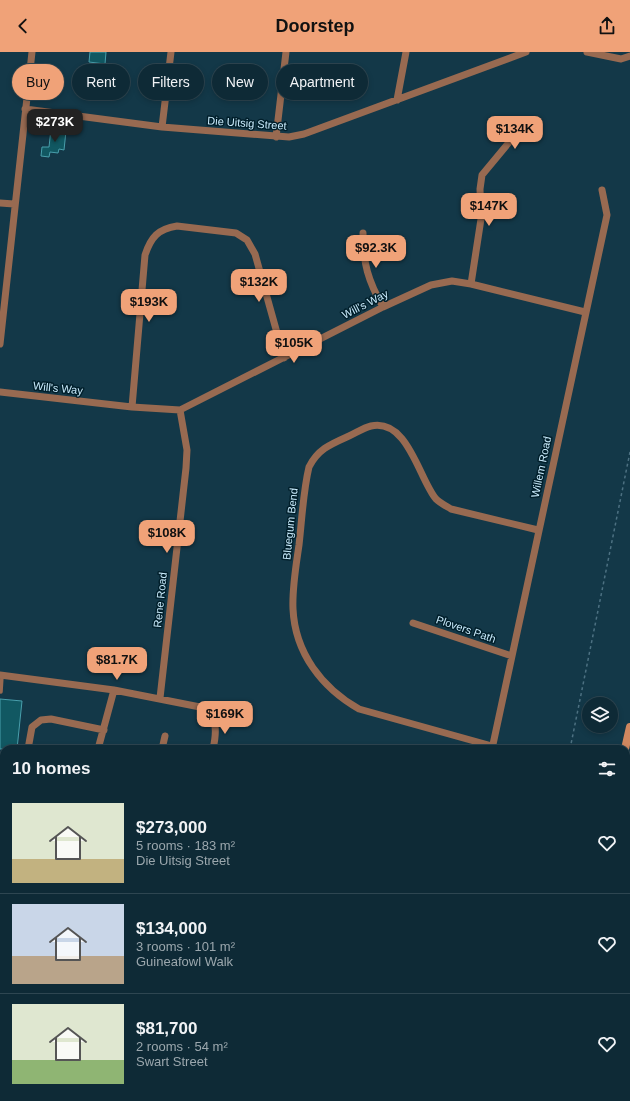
<!DOCTYPE html>
<html lang="en">
<head>
<meta charset="utf-8">
<style>
	:root { --surface:#0e2a36; --page:#17323e; --text:#f1f3f6; --muted:#9ba7ad; --line:#2e4651; --accent:#f0a278 }
	body { margin:0; font-family:Helvetica,sans-serif; background:var(--page); color:var(--text); height:100vh; display:flex; flex-direction:column; font-size:15px; white-space:nowrap }
	* { box-sizing:border-box; margin:0 }
	p { font-size:13px; color:var(--muted) }
	.icon { flex:none; width:22px; height:22px; fill:none; stroke:currentColor; stroke-width:2; stroke-linecap:round; stroke-linejoin:round }
	.map { position:relative; flex:1; overflow:hidden }
	.details { position:absolute; left:0px; top:693px; width:630px; height:356px; display:flex; flex-direction:column; background:var(--surface); border-radius:12px 12px 0 0; box-shadow:0 2px 6px #0003,0 0 0 1px var(--line) }
	.details>* { flex:none }
	.hud { position:absolute; left:12px; top:12px; width:400px; height:36px; display:flex; gap:8px }
	.fabs { position:absolute; left:582px; top:645px; display:grid; gap:8px }
	.fabs a { display:grid; place-items:center; width:36px; height:36px; border-radius:50%; background:var(--surface); box-shadow:0 2px 6px #0003,0 0 0 1px var(--line); font-size:20px }
	.price { position:absolute; translate:-50% -34px; padding:0 9px; border-radius:8px; background:var(--accent); color:#111; font-size:13px; line-height:26px; filter:drop-shadow(0 1px 2px #0008) }
	.price::after { content:''; position:absolute; left:50%; top:24px; width:12px; height:9px; margin-left:-6px; background:inherit; clip-path:polygon(0 0,100% 0,50% 100%) }
	.price.current { background:#222; color:#fff }
	ul { padding:0; list-style:none }
	li { display:flex; align-items:center; gap:12px; height:100px; padding:0 12px }
	li+li { border-top:1px solid var(--line) }
	li span { display:grid; place-items:center; flex:none; width:112px; height:80px; border-radius:0px; color:#555 }
	li>.icon { margin-inline-start:auto }
	span .icon { width:48px; height:48px; fill:#fffc; stroke-width:1 }
	li b { font-size:17px }
	h2 { display:flex; justify-content:space-between; align-items:center; height:48px; padding:0 12px; font-size:17px }
	.tag { padding:0 14px; border-radius:18px; background:var(--surface); box-shadow:0 2px 6px #0003,0 0 0 1px var(--line); font-size:14px; line-height:36px }
	.tag.current { background:var(--accent); color:#111 }
	header { display:flex; justify-content:space-between; align-items:center; height:52px; padding:0 12px; background:var(--accent); color:#111; font-size:18px; font-weight:700 }
	.map>svg:first-child { display:block }
</style>
</head>
<body>
<header><svg class="icon" aria-label="back" viewBox="0 0 24 24"><path d="M15 5l-7 7 7 7"/></svg>Doorstep<svg class="icon" aria-label="share" viewBox="0 0 24 24"><path d="M12 15V3M7 8l5-5 5 5M5 13v7h14v-7"/></svg></header>
<div class="map">
<svg width="630" height="1049" viewBox="0 0 630 1049">
	<rect width="100%" height="100%" fill="#133848"/>
	<path fill="#115862" stroke="#499fac" d="M 90,0 L 106,0 L 105,12 L 89,10 Z
		M 51,77 L 66,79 L 64,98 L 59,97 L 58,101 L 50,100 L 49,105 L 41,104 L 42,95 L 49,95 Z
		M 0,647 L 22,649 L 17,697 L 0,697 Z"/>
	<g fill="none" stroke-linecap="round" stroke-linejoin="round">
		<path stroke="#4d7182" stroke-width="1.5" stroke-dasharray="3 3" stroke-linecap="butt" d="M 570,697 L 630,400"/>
		<path stroke="#986a51" stroke-width="3.5" d="M 1,640 L 2,624"/>
		<path stroke="#986a51" stroke-width="7" d="M 587,0 L 621,7 L 630,4
			M 397,48 L 406,0
			M 25,57 L 162,75 L 289,85 L 304,82 L 526,0
			M 162,75 L 171,0
			M 276,85 L 286,0
			M 0,151 L 14,152
			M 363,181 C 363,211 368,229 383,255
			M 471,232 L 481,167 L 480,137 L 482,123 L 525,71
			M 0,292 L 32,0
			M 0,340 L 132,355 L 180,358 L 383,255 L 431,233 L 452,229 L 471,232 L 585,260
			M 132,355 L 145,203 C 151,185 158,177 177,174 L 236,181 L 247,188 L 255,202 L 284,306
			M 413,571 L 512,604
			M 0,623 L 114,638 L 200,655 C 218,665 217,679 213,697
			M 160,646 L 186,416 L 187,398 L 180,358
			M 99,694 L 107,697
			M 492,694 L 359,657 C 322,636 295,601 293,557 C 292,536 296,514 299,493 C 302,467 303,440 309,415 C 318,397 331,392 349,384 C 356,381 363,376 371,374 C 408,366 419,427 436,447 C 440,451 446,454 451,457 L 538,478
			M 28,697 L 32,675 L 41,668 L 51,667 L 104,678
			M 98,697 L 114,638
			M 162,697 L 165,684
			M 492,697 L 607,163 L 602,138
			M 186,1045 L 191,1049
			M 410,1046 L 411,1045
			M 244,1049 L 244,1045
			M 308,1049 L 308,1045
			M 366,1049 L 367,1045"/>
		<path stroke="#cf875f" stroke-width="8" d="M 625,697 L 630,675
			M 0,1018 L 4,1027
			M 12,1045 L 14,1049
			M 553,1049 L 553,1045"/>
	</g>
	<g text-anchor="middle" stroke-width="3" stroke-linejoin="round" paint-order="stroke">
		<g font-size="11" fill="#caecfd" stroke="#011f2b">
			<text transform="translate(247 71) rotate(4)" y="4">Die Uitsig Street</text>
			<text transform="translate(365 252) rotate(-27)" y="4">Will's Way</text>
			<text transform="translate(58 336) rotate(6)" y="4">Will's Way</text>
			<text transform="translate(541 415) rotate(-78)" y="4">Willem Road</text>
			<text transform="translate(290 472) rotate(-84)" y="4">Bluegum Bend</text>
			<text transform="translate(160 548) rotate(-84)" y="4">Rene Road</text>
			<text transform="translate(466 577) rotate(19)" y="4">Plovers Path</text>
		</g>
	</g>
</svg>
<div class="fabs">
<a><svg class="icon" aria-label="layers" viewBox="0 0 24 24"><path d="M12 4l9 5-9 5-9-5zM3 14l9 5 9-5"/></svg></a>
</div>
<b class="price current" style="left:55px;top:91px">$273K</b>
<b class="price" style="left:515px;top:98px">$134K</b>
<b class="price" style="left:489px;top:175px">$147K</b>
<b class="price" style="left:376px;top:217px">$92.3K</b>
<b class="price" style="left:259px;top:251px">$132K</b>
<b class="price" style="left:149px;top:271px">$193K</b>
<b class="price" style="left:294px;top:312px">$105K</b>
<b class="price" style="left:167px;top:502px">$108K</b>
<b class="price" style="left:117px;top:629px">$81.7K</b>
<b class="price" style="left:225px;top:683px">$169K</b>
<div class="hud">
<a class="tag current">Buy</a>
<a class="tag">Rent</a>
<a class="tag">Filters</a>
<a class="tag">New</a>
<a class="tag">Apartment</a>
</div>
<section class="details">
<h2>10 homes<svg class="icon" aria-label="filters" viewBox="0 0 24 24"><path d="M4 7h16M4 17h16"/><circle cx="9" cy="7" r="2"/><circle cx="15" cy="17" r="2"/></svg></h2>
<ul>
<li><span style="background:linear-gradient(#dfe7d0 70%,#c2b280 0)"><svg class="icon" aria-label="home" viewBox="0 0 24 24"><path d="M3 11l9-7 9 7M6 9v11h12V9"/></svg></span><div><b>$273,000</b><p>5 rooms · 183 m²</p><p>Die Uitsig Street</p></div><svg class="icon" aria-label="heart" viewBox="0 0 24 24"><path d="M12 20l-8-8c-3-5 5-10 8-4 3-6 11-1 8 4z"/></svg></li>
<li><span style="background:linear-gradient(#c9d6e8 65%,#b9a48a 0)"><svg class="icon" aria-label="home" viewBox="0 0 24 24"><path d="M3 11l9-7 9 7M6 9v11h12V9"/></svg></span><div><b>$134,000</b><p>3 rooms · 101 m²</p><p>Guineafowl Walk</p></div><svg class="icon" aria-label="heart" viewBox="0 0 24 24"><path d="M12 20l-8-8c-3-5 5-10 8-4 3-6 11-1 8 4z"/></svg></li>
<li><span style="background:linear-gradient(#dfe7d0 70%,#8fb573 0)"><svg class="icon" aria-label="home" viewBox="0 0 24 24"><path d="M3 11l9-7 9 7M6 9v11h12V9"/></svg></span><div><b>$81,700</b><p>2 rooms · 54 m²</p><p>Swart Street</p></div><svg class="icon" aria-label="heart" viewBox="0 0 24 24"><path d="M12 20l-8-8c-3-5 5-10 8-4 3-6 11-1 8 4z"/></svg></li>
</ul>
</section>
</div>
</body>
</html>
